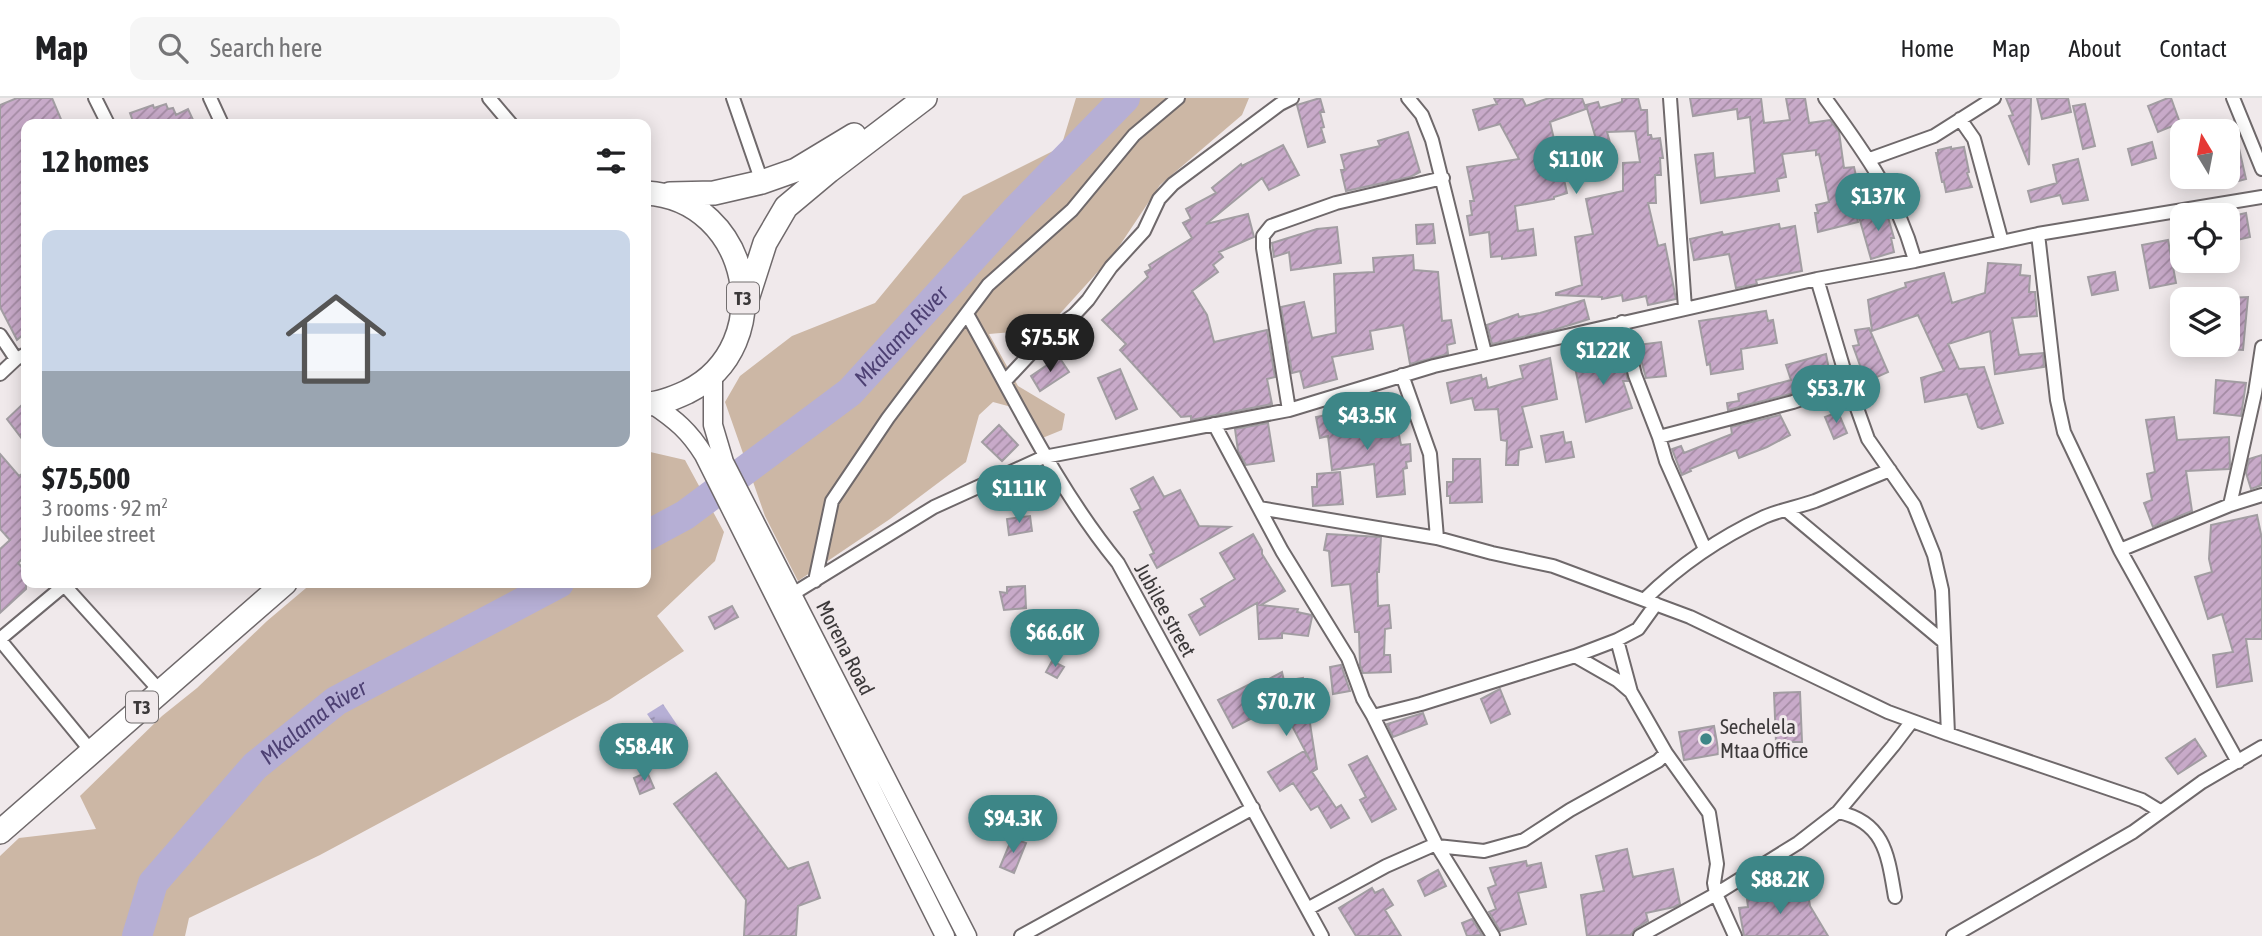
<!DOCTYPE html>
<html lang="en">
<head>
<meta charset="utf-8">
<style>
	:root { --surface:#fff; --page:#f6f6f6; --text:#202124; --muted:#757577; --line:#e0e0e0; --accent:#3d8687 }
	body { margin:0; font-family:"Asap Condensed",sans-serif; background:var(--page); color:var(--text); height:100vh; display:flex; flex-direction:column; font-size:26px; white-space:nowrap }
	* { box-sizing:border-box; margin:0 }
	p { font-size:23px; color:var(--muted) }
	.icon { flex:none; width:38px; height:38px; fill:none; stroke:currentColor; stroke-width:2; stroke-linecap:round; stroke-linejoin:round }
	.map { position:relative; flex:1; overflow:hidden }
	.sheet { position:absolute; left:21px; top:21px; width:630px; height:469px; display:flex; flex-direction:column; background:var(--surface); border-radius:14px; box-shadow:0 4px 18px #0003 }
	.sheet>* { flex:none }
	.needle { width:46px; rotate:350deg }
	.fabs { position:absolute; left:2170px; top:21px; display:grid; gap:14px }
	.fabs a { display:grid; place-items:center; width:70px; height:70px; border-radius:14px; background:var(--surface); box-shadow:0 4px 18px #0003; font-size:35px }
	.price { position:absolute; translate:-50% -60px; padding:0 16px; border-radius:24px; background:var(--accent); color:#fff; font-size:23px; line-height:46px; filter:drop-shadow(0 2px 4px #0008) }
	.price::after { content:''; position:absolute; left:50%; top:42px; width:21px; height:16px; margin-left:-10px; background:inherit; clip-path:polygon(0 0,100% 0,50% 100%) }
	.price.on { background:#222; color:#fff }
	ul { padding:0; list-style:none }
	li { display:grid; align-content:center; gap:14px; height:371px; padding:0 21px }
	li span { display:grid; place-items:center; height:217px; border-radius:14px; color:#555 }
	li>.icon { margin-inline-start:auto }
	span .icon { width:126px; height:126px; fill:#fffc; stroke-width:1 }
	li b { font-size:30px }
	h2 { display:flex; justify-content:space-between; align-items:center; height:84px; padding:0 21px; font-size:30px }
	header { display:flex; align-items:center; gap:42px; box-sizing:border-box; height:98px; padding:0 35px; background:var(--surface); border-bottom:2px solid var(--line) }
	header strong { font-size:33px }
	nav { display:flex; gap:38px; margin-inline-start:auto; font-size:24px }
	.search { width:490px; height:63px; background:var(--page); display:flex; align-items:center; gap:18px; box-sizing:border-box; padding:0 24px; border-radius:14px; color:var(--muted); font-size:26px }
	.map>svg:first-child { display:block }
</style>
</head>
<body>
<header>
<strong>Map</strong>
<div class="search"><svg class="icon" aria-label="search" viewBox="0 0 24 24"><circle cx="10" cy="10" r="6"/><path d="M15 15l6 6"/></svg>Search here</div>
<nav><a>Home</a><a>Map</a><a>About</a><a>Contact</a></nav>
</header>
<div class="map">
<svg width="2262" height="838" viewBox="0 0 2262 838">
	<defs>
		<pattern id="water-ripples" width="26" height="14" patternUnits="userSpaceOnUse" patternTransform="scale(1.75)"><rect width="26" height="14" fill="#b6afd5"/><path d="M2 4q2-2 4 0t4 0M15 11q2-2 4 0t4 0" fill="none" stroke="#958fae"/></pattern>
		<pattern id="building-hatch" width="6" height="6" patternUnits="userSpaceOnUse" patternTransform="scale(1.75)"><rect width="6" height="6" fill="#c8aac9"/><path d="M-1 1l2-2M0 6l6-6M5 7l2-2" fill="none" stroke="#a48ba4"/></pattern>
	</defs>
	<rect width="100%" height="100%" fill="#f0e9eb"/>
	<path fill="#ccb7a5" d="M 1076,0 L 1249,0 L 1242,17 L 1160,87 L 1114,156 L 1046,231 L 989,236 L 1018,288 L 1065,316 L 1062,332 L 1035,343 L 1019,311 L 993,304 L 979,317 L 966,364 L 890,421 L 798,483 L 765,418 L 725,304 L 740,278 L 792,238 L 875,205 L 963,98 L 1061,49 Z
		M 646,353 L 685,362 L 724,434 L 715,463 L 657,518 L 684,553 L 609,602 L 320,757 L 189,820 L 185,838 L 0,838 L 0,758 L 19,740 L 96,731 L 80,698 L 162,618 L 197,590 L 267,523 L 312,485 L 646,485 Z"/>
	<path fill="url(#water-ripples)" d="M 663,606 L 688,643 L 673,653 L 647,616 Z"/>
	<g fill="none" stroke-linecap="round" stroke-linejoin="round">
		<g stroke="#b6afd5" stroke-width="30">
			<path id="s1" d="M 646,438 L 685,417 L 850,294 L 1015,113 L 1125,0"/>
			<path id="s2" d="M 137,838 L 153,785 L 255,668 L 336,603 L 559,485"/>
		</g>
	</g>
	<path fill="url(#building-hatch)" stroke="#a29da2" stroke-width="2" d="M 17,0 L 52,0 L 63,26 L 26,26 L 26,234 L 17,242 L 0,209 L 0,7 Z
		M 1320,0 L 1324,14 L 1320,14 L 1324,29 L 1321,30 L 1325,44 L 1308,49 L 1297,7 Z
		M 1494,0 L 1522,0 L 1526,8 L 1549,0 L 1582,0 L 1586,11 L 1550,24 L 1556,50 L 1596,41 L 1586,7 L 1598,4 L 1600,10 L 1622,4 L 1622,0 L 1638,0 L 1641,12 L 1647,12 L 1648,37 L 1651,37 L 1652,41 L 1660,40 L 1663,60 L 1660,60 L 1661,77 L 1655,77 L 1656,105 L 1648,105 L 1658,148 L 1665,146 L 1676,201 L 1648,207 L 1646,198 L 1623,203 L 1622,197 L 1602,201 L 1602,199 L 1556,197 L 1556,195 L 1582,187 L 1575,139 L 1593,136 L 1586,101 L 1623,93 L 1623,65 L 1640,64 L 1635,33 L 1607,34 L 1613,55 L 1561,68 L 1567,95 L 1554,99 L 1554,101 L 1515,108 L 1518,133 L 1533,131 L 1536,157 L 1502,161 L 1502,158 L 1491,159 L 1489,134 L 1470,137 L 1467,118 L 1472,117 L 1470,103 L 1474,103 L 1467,69 L 1519,61 L 1500,26 L 1479,32 L 1473,12 L 1497,6 Z
		M 1690,0 L 1761,0 L 1764,25 L 1790,22 L 1786,0 L 1805,0 L 1809,25 L 1830,22 L 1839,34 L 1844,70 L 1854,69 L 1859,91 L 1851,92 L 1858,124 L 1818,134 L 1815,115 L 1818,115 L 1816,107 L 1829,104 L 1819,56 L 1816,57 L 1816,52 L 1782,56 L 1786,79 L 1777,81 L 1779,93 L 1701,105 L 1695,57 L 1713,55 L 1715,80 L 1755,75 L 1750,19 L 1738,21 L 1737,11 L 1693,18 Z
		M 2006,0 L 2031,0 L 2029,67 L 2009,18 L 2013,17 Z
		M 2037,0 L 2068,0 L 2071,14 L 2042,21 Z
		M 2168,0 L 2171,0 L 2180,25 L 2158,34 L 2148,8 Z
		M 166,6 L 168,11 L 173,10 L 176,17 L 188,11 L 195,26 L 134,26 L 130,15 L 153,7 L 154,10 Z
		M 2085,6 L 2095,48 L 2083,51 L 2073,8 Z
		M 2233,24 L 2246,81 L 2231,85 L 2228,71 L 2228,25 Z
		M 1408,34 L 1420,74 L 1410,79 L 1346,93 L 1341,72 L 1345,72 L 1341,57 L 1380,48 L 1378,43 Z
		M 2152,44 L 2156,60 L 2132,67 L 2128,51 Z
		M 1283,47 L 1299,77 L 1269,92 L 1262,80 L 1206,126 L 1248,116 L 1254,139 L 1219,154 L 1223,159 L 1213,167 L 1218,174 L 1192,193 L 1207,217 L 1214,244 L 1267,232 L 1275,279 L 1267,281 L 1272,306 L 1191,322 L 1191,318 L 1181,319 L 1120,252 L 1126,246 L 1102,222 L 1148,179 L 1145,174 L 1151,171 L 1149,167 L 1192,140 L 1183,125 L 1191,121 L 1186,111 L 1216,95 L 1212,90 L 1241,66 L 1242,68 Z
		M 1951,49 L 1951,51 L 1964,49 L 1969,74 L 1967,75 L 1972,89 L 1946,94 L 1944,84 L 1942,84 L 1936,55 L 1938,55 L 1938,52 Z
		M 2078,61 L 2088,102 L 2063,106 L 2060,97 L 2031,104 L 2028,93 L 2057,85 L 2053,67 Z
		M 1885,109 L 1894,140 L 1891,140 L 1894,154 L 1871,161 L 1859,119 Z
		M 2246,115 L 2250,139 L 2228,144 L 2228,119 Z
		M 1433,126 L 1435,145 L 1417,146 L 1416,127 Z
		M 1779,126 L 1780,131 L 1795,128 L 1802,173 L 1756,182 L 1757,186 L 1736,190 L 1729,156 L 1694,162 L 1690,141 L 1722,134 L 1723,137 Z
		M 1337,129 L 1341,165 L 1291,172 L 1289,154 L 1274,159 L 1272,145 L 1317,131 Z
		M 2168,142 L 2176,185 L 2150,190 L 2142,147 Z
		M 1413,157 L 1414,172 L 1438,174 L 1442,223 L 1451,222 L 1455,245 L 1447,247 L 1448,256 L 1410,266 L 1403,227 L 1370,233 L 1373,251 L 1332,259 L 1337,281 L 1304,290 L 1300,273 L 1292,275 L 1281,209 L 1304,204 L 1312,240 L 1336,235 L 1334,176 L 1374,174 L 1373,160 Z
		M 1988,165 L 2021,167 L 2020,177 L 2030,178 L 2029,194 L 2035,194 L 2037,218 L 2012,220 L 2019,257 L 2043,255 L 2044,269 L 1995,276 L 1990,233 L 1948,246 L 1959,271 L 1984,269 L 2003,325 L 1982,331 L 1978,329 L 1967,296 L 1925,304 L 1921,280 L 1944,273 L 1918,217 L 1872,233 L 1868,202 L 1906,189 L 1905,185 L 1944,175 L 1952,205 L 1985,195 Z
		M 2115,174 L 2118,192 L 2092,197 L 2088,179 Z
		M 2248,199 L 2243,252 L 2228,251 L 2228,200 Z
		M 1584,202 L 1589,221 L 1557,231 L 1492,246 L 1487,227 L 1518,216 L 1519,219 L 1540,215 Z
		M 1766,213 L 1768,223 L 1773,222 L 1777,245 L 1741,251 L 1743,271 L 1711,276 L 1710,266 L 1707,267 L 1699,223 Z
		M 1869,230 L 1888,274 L 1866,284 L 1853,248 L 1859,247 L 1855,232 Z
		M 1661,244 L 1666,278 L 1646,280 L 1637,247 Z
		M 1621,255 L 1628,283 L 1623,283 L 1632,310 L 1586,324 L 1575,269 Z
		M 1826,256 L 1831,282 L 1790,296 L 1728,312 L 1727,305 L 1739,303 L 1738,296 L 1791,282 L 1786,267 Z
		M 1059,259 L 1069,274 L 1040,293 L 1031,278 Z
		M 1550,260 L 1557,301 L 1522,309 L 1532,349 L 1519,352 L 1518,367 L 1506,367 L 1507,343 L 1501,342 L 1498,311 L 1475,312 L 1472,300 L 1451,305 L 1447,285 L 1481,277 L 1482,282 L 1486,280 L 1488,290 L 1523,280 L 1520,268 Z
		M 1120,271 L 1137,311 L 1116,321 L 1098,280 Z
		M 2216,282 L 2246,285 L 2241,318 L 2214,315 Z
		M 26,303 L 26,346 L 7,321 Z
		M 1348,313 L 1352,338 L 1398,332 L 1401,347 L 1410,346 L 1411,363 L 1406,364 L 1407,370 L 1403,371 L 1405,396 L 1377,399 L 1374,366 L 1332,372 L 1328,338 L 1320,340 L 1316,319 Z
		M 1838,314 L 1847,335 L 1834,341 L 1825,319 Z
		M 1780,317 L 1790,337 L 1767,349 L 1739,360 L 1736,352 L 1690,371 L 1691,373 L 1682,377 L 1672,351 L 1681,348 L 1684,355 L 1732,336 L 1731,329 Z
		M 2174,319 L 2177,342 L 2229,339 L 2230,367 L 2229,371 L 2186,373 L 2192,413 L 2153,429 L 2144,405 L 2152,402 L 2147,376 L 2155,374 L 2146,322 Z
		M 1268,325 L 1274,363 L 1246,367 L 1238,353 L 1235,331 Z
		M 999,327 L 1018,347 L 1002,363 L 982,344 Z
		M 1563,334 L 1565,345 L 1571,344 L 1574,359 L 1546,364 L 1541,338 Z
		M 0,356 L 19,378 L 26,373 L 26,457 L 18,465 L 26,474 L 26,491 L 0,515 L 0,451 L 10,442 L 0,431 Z
		M 2262,357 L 2262,387 L 2251,391 L 2246,375 L 2249,361 Z
		M 1453,361 L 1480,361 L 1482,404 L 1450,405 L 1450,398 L 1447,398 L 1447,384 L 1453,384 Z
		M 1340,374 L 1343,406 L 1313,408 L 1312,389 L 1317,389 L 1317,376 Z
		M 1153,379 L 1164,399 L 1180,392 L 1199,428 L 1230,429 L 1157,470 L 1150,457 L 1154,455 L 1134,414 L 1141,411 L 1131,391 Z
		M 2257,417 L 2262,441 L 2262,541 L 2246,541 L 2252,583 L 2217,589 L 2213,557 L 2233,554 L 2222,516 L 2208,521 L 2195,479 L 2212,474 L 2209,461 L 2211,427 Z
		M 1030,418 L 1032,433 L 1009,437 L 1007,421 Z
		M 1253,436 L 1262,452 L 1262,456 L 1285,493 L 1261,507 L 1298,511 L 1297,514 L 1311,517 L 1312,519 L 1308,538 L 1282,535 L 1282,540 L 1259,541 L 1257,505 L 1200,537 L 1189,517 L 1205,508 L 1201,501 L 1235,481 L 1220,455 Z
		M 1327,436 L 1381,439 L 1379,474 L 1377,474 L 1378,508 L 1389,507 L 1391,530 L 1385,531 L 1384,557 L 1390,557 L 1391,574 L 1363,575 L 1360,567 L 1359,534 L 1355,534 L 1350,486 L 1332,488 L 1329,453 L 1324,452 Z
		M 1025,488 L 1026,510 L 1004,512 L 1000,494 L 1007,495 L 1007,489 Z
		M 732,508 L 738,519 L 715,531 L 709,519 Z
		M 1052,563 L 1064,569 L 1057,580 L 1046,574 Z
		M 1341,567 L 1350,593 L 1333,596 L 1330,569 Z
		M 1282,574 L 1284,583 L 1303,580 L 1317,671 L 1312,674 L 1336,710 L 1341,707 L 1349,720 L 1331,730 L 1318,708 L 1311,712 L 1293,685 L 1280,693 L 1268,674 L 1304,653 L 1311,664 L 1290,624 L 1287,602 L 1233,630 L 1218,602 L 1252,585 L 1254,589 Z
		M 1500,591 L 1510,616 L 1491,625 L 1481,601 Z
		M 1800,594 L 1802,644 L 1776,644 L 1774,595 Z
		M 1423,615 L 1427,626 L 1393,639 L 1387,626 Z
		M 1714,628 L 1719,656 L 1684,662 L 1679,634 Z
		M 2195,641 L 2206,658 L 2178,676 L 2166,660 Z
		M 1367,658 L 1396,711 L 1372,724 L 1360,702 L 1366,699 L 1349,667 Z
		M 647,674 L 654,690 L 640,696 L 634,680 Z
		M 716,675 L 788,771 L 808,764 L 820,800 L 798,808 L 796,838 L 744,838 L 746,802 L 674,706 Z
		M 1012,740 L 1026,745 L 1014,775 L 1000,769 Z
		M 1627,751 L 1633,779 L 1673,771 L 1680,806 L 1674,809 L 1646,815 L 1648,823 L 1635,831 L 1631,837 L 1587,838 L 1581,797 L 1604,793 L 1596,758 Z
		M 1526,763 L 1527,768 L 1541,765 L 1546,789 L 1518,795 L 1526,826 L 1500,833 L 1489,814 L 1496,811 L 1488,790 L 1496,787 L 1490,770 Z
		M 1438,772 L 1446,788 L 1425,798 L 1418,783 Z
		M 1372,790 L 1375,795 L 1383,791 L 1393,807 L 1385,812 L 1401,838 L 1356,838 L 1339,810 Z
		M 1778,790 L 1779,798 L 1793,795 L 1794,798 L 1808,795 L 1810,808 L 1828,838 L 1744,838 L 1739,810 L 1748,809 L 1747,801 L 1752,800 L 1751,795 Z
		M 1472,821 L 1482,837 L 1467,838 L 1462,825 Z"/>
	<g fill="none" stroke-linecap="round" stroke-linejoin="round">
		<defs>
			<path id="street" d="M 95,0 L 108,26
				M 210,0 L 222,26
				M 489,0 L 511,26
				M 733,0 L 762,84
				M 1408,0 L 1422,17 L 1432,42 L 1485,255
				M 1670,0 L 1685,210
				M 1825,0 C 1862,51 1899,101 1915,163
				M 2233,0 L 2262,71
				M 1960,21 L 1974,41 L 2002,144
				M 1870,61 L 1934,38 L 1994,0
				M 2038,136 L 2057,302 L 2064,334 L 2120,452 L 2238,664
				M 1817,181 L 1848,285 L 1868,341 L 1914,407 L 1934,457 L 1942,492 L 1948,636
				M 967,216 C 1015,301 1056,389 1118,465 L 1322,838
				M 1622,224 L 1635,277 L 1659,339 L 1666,363 L 1705,451
				M 0,237 L 16,261
				M 0,276 L 16,261 L 26,256
				M 1402,277 L 1430,356 L 1437,440
				M 1005,283 L 1033,253 L 1043,239 L 1074,217 L 1088,202 L 1111,169 L 1144,133 L 1159,101 L 1173,86 L 1280,6 L 1292,0
				M 1289,312 L 1263,150 L 1263,138 L 1271,128 L 1336,105 L 1443,80
				M 1214,326 L 1282,453 L 1348,560 L 1363,601 L 1373,618 L 1421,606 L 1575,558 L 1617,582 L 1631,594 L 1666,655 L 1709,715 L 1717,766 L 1714,785 L 1716,796 L 1735,838
				M 1659,339 L 1793,304 L 1848,285
				M 2230,407 L 2255,295 L 2262,249
				M 1259,410 L 1437,440 L 1492,455 L 1553,468 L 1690,519 L 1888,614 L 1948,636 L 2142,702 L 2160,713
				M 1786,412 L 1944,544
				M 2120,452 L 2230,407 L 2262,397
				M 815,483 L 832,403 L 888,320 L 988,187 L 1072,112 L 1134,37 L 1178,0
				M 64,487 L 160,593
				M 791,497 L 934,409 L 1044,359 L 1289,312 L 1434,268 L 1817,181 L 1915,163 L 2038,136 L 2262,99
				M 1645,501 C 1680,467 1719,440 1764,419 C 1780,412 1798,409 1815,403 C 1840,393 1865,382 1890,372
				M 0,541 L 67,485
				M 0,542 L 91,653
				M 1617,542 L 1631,594
				M 1575,558 L 1617,542 L 1638,531 L 1656,506
				M 1373,618 L 1436,746
				M 1838,714 C 1885,724 1888,758 1895,799
				M 1437,748 L 1484,753 L 1524,742 L 1570,712 L 1658,663 L 1666,655
				M 1309,810 L 1386,768 L 1436,746 L 1493,838
				M 1021,838 L 1253,710
				M 1640,838 L 1716,796 L 1798,745 L 1838,714 L 1893,648 L 1912,623
				M 1953,838 L 2133,734 L 2202,684 L 2262,649"/>
			<path id="secondary" d="M 713,275 L 713,327 L 724,364 L 967,838
				M 652,306 C 676,322 689,333 704,357 L 945,838"/>
			<path id="highway" d="M 646,95 C 750,101 781,247 687,294 C 674,300 660,306 646,306
				M 670,96 L 714,95 L 762,84 L 796,72 L 854,37
				M 747,201 L 765,145 L 786,109 L 829,73 L 925,0
				M 0,734 L 285,485"/>
		</defs>
		<use href="#street" stroke="#6f696b" stroke-width="16"/>
		<use href="#secondary" stroke="#6f696b" stroke-width="21"/>
		<use href="#highway" stroke="#6f696b" stroke-width="26"/>
		<use href="#street" stroke="#fff" stroke-width="12"/>
		<use href="#secondary" stroke="#fff" stroke-width="18"/>
		<use href="#highway" stroke="#fff" stroke-width="23"/>
	</g>
	<circle fill="#3d8687" stroke="#f0e9eb" stroke-width="2.5" cx="1706" cy="641" r="7"/>
	<g text-anchor="middle" stroke-width="6" stroke-linejoin="round" paint-order="stroke">
		<g fill="#f0e9eb" stroke="#726e6f" stroke-width="2">
			<rect x="727" y="184.5" width="32" height="31" rx="5"/>
			<rect x="126" y="593.5" width="32" height="31" rx="5"/>
		</g>
		<g font-size="19" font-weight="bold" fill="#3c393a">
			<text x="743" y="207">T3</text>
			<text x="142" y="616">T3</text>
		</g>
		<g font-size="21" fill="#3c393a" stroke="#f0e9eb">
			<text transform="translate(1165 512) rotate(61)" y="7">Jubilee street</text>
			<text transform="translate(845 550) rotate(63)" y="7">Morena Road</text>
		</g>
		<g font-size="21" fill="#3c393a" stroke="#f0e9eb" text-anchor="start">
			<text x="1720" y="636">Sechelela<tspan x="1720" dy="24">Mtaa Office</tspan></text>
		</g>
		<g font-size="23" font-style="italic" fill="#4d4073" stroke="#f0e9eb">
			<text dy="8" stroke="none"><textPath href="#s1" startOffset="326">Mkalama River</textPath></text>
			<text dy="8" stroke="none"><textPath href="#s2" startOffset="284">Mkalama River</textPath></text>
		</g>
	</g>
</svg>
<div class="fabs">
<a><svg class="needle" viewBox="-14 -14 28 28"><path d="M0-13l5 13h-10z" fill="#e53935"/><path d="M0 13l5-13h-10z" fill="#757577"/></svg></a>
<a><svg class="icon" aria-label="locate" viewBox="0 0 24 24"><circle cx="12" cy="12" r="6"/><path d="M12 2v4M12 18v4M2 12h4M18 12h4"/></svg></a>
<a><svg class="icon" aria-label="layers" viewBox="0 0 24 24"><path d="M12 4l9 5-9 5-9-5zM3 14l9 5 9-5"/></svg></a>
</div>
<b class="price" style="left:1576px;top:98px">$110K</b>
<b class="price" style="left:1878px;top:135px">$137K</b>
<b class="price on" style="left:1050px;top:276px">$75.5K</b>
<b class="price" style="left:1603px;top:289px">$122K</b>
<b class="price" style="left:1836px;top:327px">$53.7K</b>
<b class="price" style="left:1367px;top:354px">$43.5K</b>
<b class="price" style="left:1019px;top:427px">$111K</b>
<b class="price" style="left:1055px;top:571px">$66.6K</b>
<b class="price" style="left:1286px;top:640px">$70.7K</b>
<b class="price" style="left:644px;top:685px">$58.4K</b>
<b class="price" style="left:1013px;top:757px">$94.3K</b>
<b class="price" style="left:1780px;top:818px">$88.2K</b>
<section class="sheet">
<h2>12 homes<svg class="icon" aria-label="filters" viewBox="0 0 24 24"><path d="M4 7h16M4 17h16"/><circle cx="9" cy="7" r="2"/><circle cx="15" cy="17" r="2"/></svg></h2>
<ul>
<li><span style="background:linear-gradient(#c9d6e8 65%,#9aa5b1 0)"><svg class="icon" aria-label="home" viewBox="0 0 24 24"><path d="M3 11l9-7 9 7M6 9v11h12V9"/></svg></span><div><b>$75,500</b><p>3 rooms · 92 m²</p><p>Jubilee street</p></div></li>
</ul>
</section>
</div>
</body>
</html>
